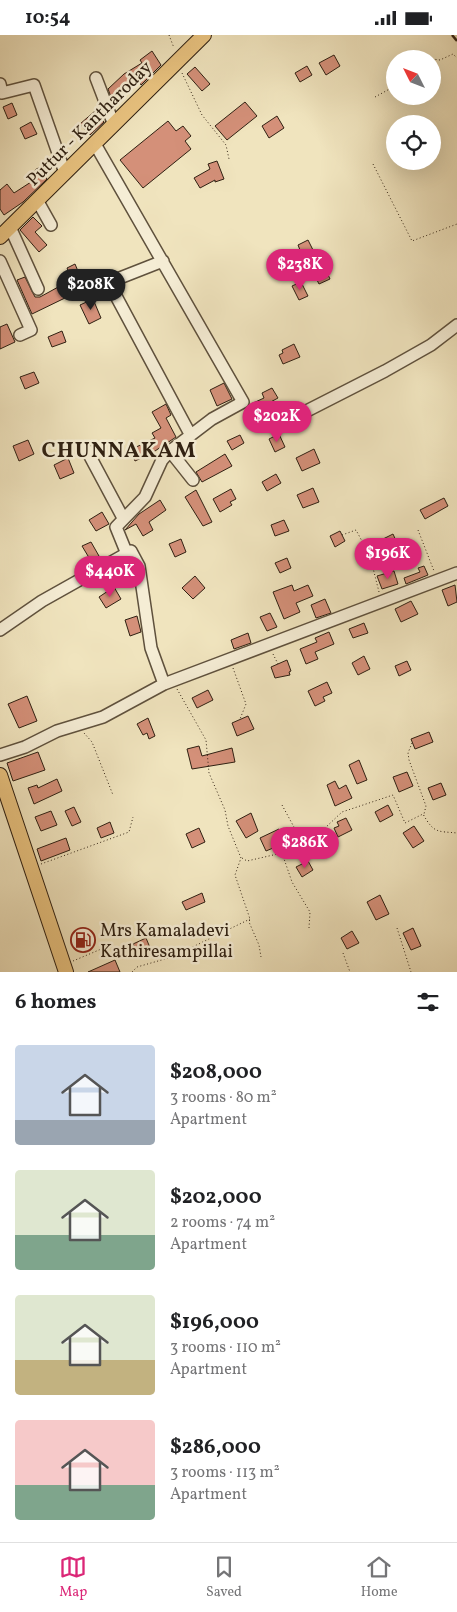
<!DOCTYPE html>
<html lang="en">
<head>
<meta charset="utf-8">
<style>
	:root { --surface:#fff; --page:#f6f6f6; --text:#202124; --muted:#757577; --line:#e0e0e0; --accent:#db2777 }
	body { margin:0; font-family:Vollkorn,serif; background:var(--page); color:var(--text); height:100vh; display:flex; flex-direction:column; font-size:19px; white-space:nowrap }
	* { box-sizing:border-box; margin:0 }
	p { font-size:16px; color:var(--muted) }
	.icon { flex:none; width:28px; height:28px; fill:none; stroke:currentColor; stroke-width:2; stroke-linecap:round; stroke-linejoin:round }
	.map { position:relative; height:937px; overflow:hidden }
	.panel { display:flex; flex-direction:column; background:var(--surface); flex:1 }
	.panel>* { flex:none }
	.needle { width:32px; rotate:312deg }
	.controls { position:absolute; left:386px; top:15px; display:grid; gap:10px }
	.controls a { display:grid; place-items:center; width:55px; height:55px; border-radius:50%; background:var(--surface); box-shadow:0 5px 20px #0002; font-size:25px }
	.price { position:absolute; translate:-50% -42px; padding:0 11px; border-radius:18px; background:var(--accent); color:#fff; font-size:16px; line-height:32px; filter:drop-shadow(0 1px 2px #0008) }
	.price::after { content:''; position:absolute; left:50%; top:30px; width:15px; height:11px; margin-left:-8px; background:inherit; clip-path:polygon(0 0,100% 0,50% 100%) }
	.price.active { background:#222; color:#fff }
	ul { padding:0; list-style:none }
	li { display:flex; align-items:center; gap:15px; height:125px; padding:0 15px }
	li span { display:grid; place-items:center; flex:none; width:140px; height:100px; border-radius:5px; color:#555 }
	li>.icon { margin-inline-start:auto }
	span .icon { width:60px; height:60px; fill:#fffc; stroke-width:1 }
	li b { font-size:21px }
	h2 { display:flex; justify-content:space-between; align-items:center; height:60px; padding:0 15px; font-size:21px }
	.status { display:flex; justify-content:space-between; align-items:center; height:35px; padding:0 25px; background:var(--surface); direction:ltr }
	.status svg { height:14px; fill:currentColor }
	.dock { display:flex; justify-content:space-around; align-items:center; height:70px; border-top:1px solid var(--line); background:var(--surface); font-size:14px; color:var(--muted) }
	.dock a { display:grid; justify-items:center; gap:2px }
	.dock .active { color:var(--accent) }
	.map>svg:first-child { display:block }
</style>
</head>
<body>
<div class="status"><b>10:54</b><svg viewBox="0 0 49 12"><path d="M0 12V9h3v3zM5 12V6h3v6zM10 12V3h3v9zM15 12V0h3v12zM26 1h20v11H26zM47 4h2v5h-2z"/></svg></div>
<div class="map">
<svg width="457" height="937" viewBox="0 0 457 937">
	<rect width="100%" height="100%" fill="#f0e4be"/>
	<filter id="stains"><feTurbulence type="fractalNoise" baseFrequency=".004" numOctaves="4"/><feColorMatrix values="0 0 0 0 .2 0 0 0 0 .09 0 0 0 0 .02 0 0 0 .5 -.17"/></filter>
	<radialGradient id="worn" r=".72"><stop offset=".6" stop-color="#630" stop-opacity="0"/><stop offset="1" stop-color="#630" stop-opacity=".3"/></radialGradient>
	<path fill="#d49079" stroke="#2f2012" d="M 152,16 L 161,30 L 141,50 L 139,46 L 114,70 L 108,54 L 124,39 L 142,28 L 140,25 Z
		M 334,20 L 340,31 L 326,40 L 319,28 Z
		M 307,31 L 312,40 L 300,47 L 295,38 Z
		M 195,32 L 210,49 L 202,56 L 187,39 Z
		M 245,67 L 257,81 L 227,105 L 215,91 Z
		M 12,68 L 17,80 L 8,84 L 3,72 Z
		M 95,76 L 104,87 L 90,100 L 80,89 Z
		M 277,81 L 284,93 L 269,103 L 262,91 Z
		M 168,86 L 176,96 L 183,91 L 191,101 L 185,106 L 191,114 L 143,153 L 120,125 Z
		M 31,87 L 37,99 L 25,104 L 20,93 Z
		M 217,126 L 224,144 L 215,147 L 215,145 L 200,153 L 194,143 L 210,134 L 208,129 Z
		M 43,130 L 48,138 L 44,140 L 47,144 L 23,167 L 4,180 L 0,174 L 0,155 L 7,149 L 14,158 L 31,147 L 29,144 L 37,139 L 35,135 Z
		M 33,182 L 42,191 L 35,197 L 47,210 L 39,217 L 20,195 Z
		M 308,205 L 313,215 L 302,220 L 298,210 Z
		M 75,229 L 80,241 L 95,235 L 100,248 L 79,257 L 74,242 L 71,243 L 67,233 Z
		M 324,231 L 330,244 L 319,249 L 313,237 Z
		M 25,242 L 35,262 L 40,262 L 60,251 L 67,262 L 32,279 L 17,245 Z
		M 301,247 L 308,261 L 299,265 L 292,251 Z
		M 93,264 L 101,283 L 89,289 L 80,270 Z
		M 7,289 L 15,307 L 0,314 L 0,292 Z
		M 62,296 L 66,307 L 52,312 L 48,302 Z
		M 294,309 L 300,322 L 283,329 L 279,320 L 283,318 L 282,315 Z
		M 34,337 L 39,348 L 25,354 L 20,342 Z
		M 224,348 L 232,364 L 217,371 L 210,355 Z
		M 272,353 L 278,363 L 265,370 L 269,379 L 257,384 L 251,369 L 264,363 L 262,358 Z
		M 166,369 L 171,380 L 166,383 L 176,402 L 152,418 L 135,426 L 130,415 L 155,403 L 152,398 L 161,393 L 152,377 Z
		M 279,399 L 285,412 L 275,417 L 269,404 Z
		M 240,400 L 244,408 L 232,415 L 227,406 Z
		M 28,405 L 34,419 L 19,426 L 13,411 Z
		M 314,414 L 320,428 L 302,436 L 296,423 Z
		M 225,419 L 232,431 L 202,447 L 196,437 Z
		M 68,423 L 74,438 L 60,444 L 54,430 Z
		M 276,439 L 281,448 L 267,456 L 262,447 Z
		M 313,453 L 319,467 L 303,473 L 297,460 Z
		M 231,454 L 236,464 L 230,467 L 232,470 L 220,477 L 213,464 Z
		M 196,455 L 212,487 L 203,491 L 185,462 Z
		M 444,463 L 448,471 L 425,484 L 420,475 Z
		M 160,465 L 166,475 L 149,487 L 153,495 L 143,501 L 136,489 L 125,495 L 139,479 Z
		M 102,477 L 109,489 L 96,496 L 89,485 Z
		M 284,485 L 289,496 L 275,501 L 271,490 Z
		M 340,496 L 345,506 L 335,512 L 330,501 Z
		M 393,499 L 397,508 L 381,516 L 377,507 Z
		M 181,504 L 186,517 L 175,522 L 169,509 Z
		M 91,507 L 99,521 L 91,526 L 82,511 Z
		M 287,523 L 291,533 L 280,538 L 275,528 Z
		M 424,531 L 428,540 L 406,549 L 404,543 L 420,537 L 418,533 Z
		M 394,536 L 398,549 L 382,554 L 377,541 Z
		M 195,541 L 205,553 L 193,564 L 182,553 Z
		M 292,550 L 294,556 L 308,550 L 313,561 L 296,568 L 300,577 L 284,584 L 273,557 Z
		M 455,550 L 457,567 L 448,571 L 442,555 Z
		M 114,552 L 121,564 L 106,573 L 99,562 Z
		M 325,564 L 331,578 L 316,583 L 311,570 Z
		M 411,566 L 418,579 L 401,587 L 395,574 Z
		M 270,578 L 277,592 L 267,596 L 260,582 Z
		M 137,581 L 141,597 L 130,601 L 125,585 Z
		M 364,588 L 368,598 L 353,603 L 349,594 Z
		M 329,597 L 334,609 L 315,617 L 318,624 L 306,629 L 300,614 L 317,607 L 315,603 Z
		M 248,598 L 251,608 L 234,614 L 231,605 Z
		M 364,621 L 370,634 L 358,640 L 352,628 Z
		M 287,625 L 291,636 L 289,637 L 290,640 L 275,643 L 271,632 Z
		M 407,626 L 411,635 L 399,641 L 395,631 Z
		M 327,647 L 332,658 L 323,662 L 325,666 L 315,671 L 308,656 Z
		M 208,655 L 213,665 L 197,673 L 192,663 Z
		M 27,661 L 37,686 L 19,693 L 8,669 Z
		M 248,681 L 254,694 L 237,701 L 232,688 Z
		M 148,683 L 155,701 L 149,704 L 147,698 L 143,700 L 137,689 Z
		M 429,697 L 433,707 L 415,714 L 411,704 Z
		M 199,711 L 202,721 L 232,713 L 235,727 L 192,734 L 187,714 Z
		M 38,717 L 45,735 L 13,746 L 7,728 Z
		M 359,725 L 367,745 L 357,749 L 349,730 Z
		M 407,737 L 413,751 L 399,757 L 393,742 Z
		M 57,744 L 62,756 L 34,769 L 28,753 L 37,750 L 38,753 Z
		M 335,746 L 339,754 L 346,750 L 352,763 L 335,771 L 327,750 Z
		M 441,748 L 446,760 L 433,765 L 428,753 Z
		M 388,770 L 393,780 L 380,787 L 375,777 Z
		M 74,772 L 81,787 L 72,791 L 65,776 Z
		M 51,776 L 57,790 L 41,796 L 35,782 Z
		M 251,778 L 258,796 L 246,803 L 236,786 Z
		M 346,783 L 352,795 L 338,802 L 334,793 L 339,791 L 337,787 Z
		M 110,787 L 114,798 L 101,803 L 97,793 Z
		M 414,791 L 424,806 L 413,813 L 403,798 Z
		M 199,793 L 205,807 L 192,813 L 186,799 Z
		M 279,794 L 285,808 L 266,816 L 260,803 Z
		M 66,803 L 70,815 L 41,826 L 37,814 Z
		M 308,826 L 313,835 L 302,842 L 296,832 Z
		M 202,858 L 205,867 L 186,875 L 182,867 Z
		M 380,860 L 389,879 L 376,885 L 367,867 Z
		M 413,893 L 421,911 L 411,915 L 403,898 Z
		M 352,896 L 359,908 L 347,914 L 341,903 Z
		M 146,903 L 151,915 L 139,920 L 133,909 Z
		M 115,925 L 120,937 L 88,937 Z"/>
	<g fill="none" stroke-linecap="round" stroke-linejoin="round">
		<defs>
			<path id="minor" d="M 96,43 L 114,90
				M 0,49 L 2,58 L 34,50 L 65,138
				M 95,109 L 243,367 L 212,384 L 170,416 L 162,425 L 145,462 L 116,492 L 127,519
				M 37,165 L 51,190
				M 10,192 L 38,254
				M 0,226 L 31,295 L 20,300
				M 107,248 L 163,226
				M 109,248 L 190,399
				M 287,386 L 385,336 L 431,310 L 457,290
				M 85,412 L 123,483
				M 170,416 L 193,445
				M 0,595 L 42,566 L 131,516 L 139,531 L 151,613 L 164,649
				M 0,720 L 25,712 L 57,696 L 103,682 L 164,649 L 457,538"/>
			<path id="major" d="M 0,202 L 204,0
				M 0,740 L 66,937"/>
		</defs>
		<use href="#minor" stroke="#5f513d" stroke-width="14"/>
		<use href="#major" stroke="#2f2012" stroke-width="16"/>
		<path stroke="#2f2012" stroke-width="1" stroke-dasharray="1 2.5" stroke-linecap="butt" d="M 169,0 L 174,13
			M 432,24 L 440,25 L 453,19 L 457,23
			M 182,38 L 202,80 L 226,110 L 229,124
			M 375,62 L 395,51
			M 373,129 L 412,206 L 457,189
			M 418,495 L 434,536
			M 342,500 L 356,495 L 370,521 L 379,557
			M 273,619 L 278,629
			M 233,633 L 246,669 L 240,684
			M 177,654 L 206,705 L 209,738 L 225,775 L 228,791 L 241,823 L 235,840 L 250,884 L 249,887 L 259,910 L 261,922
			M 84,698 L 92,707 L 113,760
			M 412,708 L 408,718 L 409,725 L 426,771 L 424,779
			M 282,770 L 301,805
			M 282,818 L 325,793 L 342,777 L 393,760 L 405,788 L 423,779 C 434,799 438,796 457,798
			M 242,823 L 247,826 L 282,818 L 292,847 L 310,877 L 309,893
			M 41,829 L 129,797 L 133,782
			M 397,893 L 411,937
			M 343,918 L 350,937
			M 73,926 L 106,912
			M 132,937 L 137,932 L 172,922 L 250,884"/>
		<use href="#minor" stroke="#f5edd5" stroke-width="11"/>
		<use href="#major" stroke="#e8c27f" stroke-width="14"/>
		<path stroke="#2f2012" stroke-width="2.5" stroke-dasharray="9 9" stroke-linecap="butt" d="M 452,0 L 457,6"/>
	</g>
	<defs>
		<symbol id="fuel-ring" viewBox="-11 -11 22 22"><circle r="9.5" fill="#f5edd5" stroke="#8f2418" stroke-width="1.5"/><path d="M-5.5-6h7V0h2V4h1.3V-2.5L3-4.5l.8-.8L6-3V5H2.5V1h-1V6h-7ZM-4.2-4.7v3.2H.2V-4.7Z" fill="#8f2418"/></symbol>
	</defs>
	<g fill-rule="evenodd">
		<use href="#fuel-ring" x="69" y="891" width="28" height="28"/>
	</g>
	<g text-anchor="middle" stroke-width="5" stroke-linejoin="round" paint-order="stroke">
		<g font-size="18" fill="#2f2012" stroke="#f5edd5">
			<text transform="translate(89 88) rotate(-45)" y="6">Puttur - Kantharoday</text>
		</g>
		<g font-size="18" fill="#2f2012" stroke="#f5edd5" text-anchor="start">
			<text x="100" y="901">Mrs Kamaladevi<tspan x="100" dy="21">Kathiresampillai</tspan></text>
		</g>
		<g font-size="22" font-weight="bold" letter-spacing="1" fill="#2f2012" stroke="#f5edd5">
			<text x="119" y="422">CHUNNAKAM</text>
		</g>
	</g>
	<rect width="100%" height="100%" filter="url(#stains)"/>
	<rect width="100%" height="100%" fill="url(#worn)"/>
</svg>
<div class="controls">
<a><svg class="needle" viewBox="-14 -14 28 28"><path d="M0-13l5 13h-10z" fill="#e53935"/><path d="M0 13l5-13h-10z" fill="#757577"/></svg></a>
<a><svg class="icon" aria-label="locate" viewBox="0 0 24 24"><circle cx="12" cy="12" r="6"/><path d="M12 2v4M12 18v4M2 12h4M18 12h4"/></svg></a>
</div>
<b class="price" style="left:300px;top:256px">$238K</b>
<b class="price active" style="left:91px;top:276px">$208K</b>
<b class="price" style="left:277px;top:408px">$202K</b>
<b class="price" style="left:388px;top:545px">$196K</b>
<b class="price" style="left:110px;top:563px">$440K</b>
<b class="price" style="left:305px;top:834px">$286K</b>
</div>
<section class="panel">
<h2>6 homes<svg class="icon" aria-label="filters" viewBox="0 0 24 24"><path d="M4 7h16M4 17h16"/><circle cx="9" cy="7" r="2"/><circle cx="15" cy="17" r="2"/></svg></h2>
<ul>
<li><span style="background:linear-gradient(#c9d6e8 75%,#9aa5b1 0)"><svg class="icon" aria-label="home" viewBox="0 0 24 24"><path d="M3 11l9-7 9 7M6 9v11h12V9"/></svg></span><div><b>$208,000</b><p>3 rooms · 80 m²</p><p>Apartment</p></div></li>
<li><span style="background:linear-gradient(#dfe7d0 65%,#7fa58c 0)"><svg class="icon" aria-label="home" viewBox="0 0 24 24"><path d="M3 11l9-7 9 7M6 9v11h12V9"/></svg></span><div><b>$202,000</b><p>2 rooms · 74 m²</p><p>Apartment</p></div></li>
<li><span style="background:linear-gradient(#dfe7d0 65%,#c2b280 0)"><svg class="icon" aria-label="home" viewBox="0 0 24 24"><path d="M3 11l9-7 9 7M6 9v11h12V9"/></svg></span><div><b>$196,000</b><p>3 rooms · 110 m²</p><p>Apartment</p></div></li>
<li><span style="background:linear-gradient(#f6c9c9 65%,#7fa58c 0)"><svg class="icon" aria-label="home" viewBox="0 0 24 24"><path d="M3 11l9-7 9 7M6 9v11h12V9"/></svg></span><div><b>$286,000</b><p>3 rooms · 113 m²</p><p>Apartment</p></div></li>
</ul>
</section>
<nav class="dock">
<a class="active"><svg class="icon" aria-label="map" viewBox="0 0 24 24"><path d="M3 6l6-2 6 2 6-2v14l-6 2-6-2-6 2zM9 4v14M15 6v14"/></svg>Map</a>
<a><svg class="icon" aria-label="saved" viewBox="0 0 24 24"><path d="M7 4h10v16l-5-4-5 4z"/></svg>Saved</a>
<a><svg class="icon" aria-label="home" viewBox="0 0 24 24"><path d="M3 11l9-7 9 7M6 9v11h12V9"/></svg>Home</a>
</nav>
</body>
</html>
